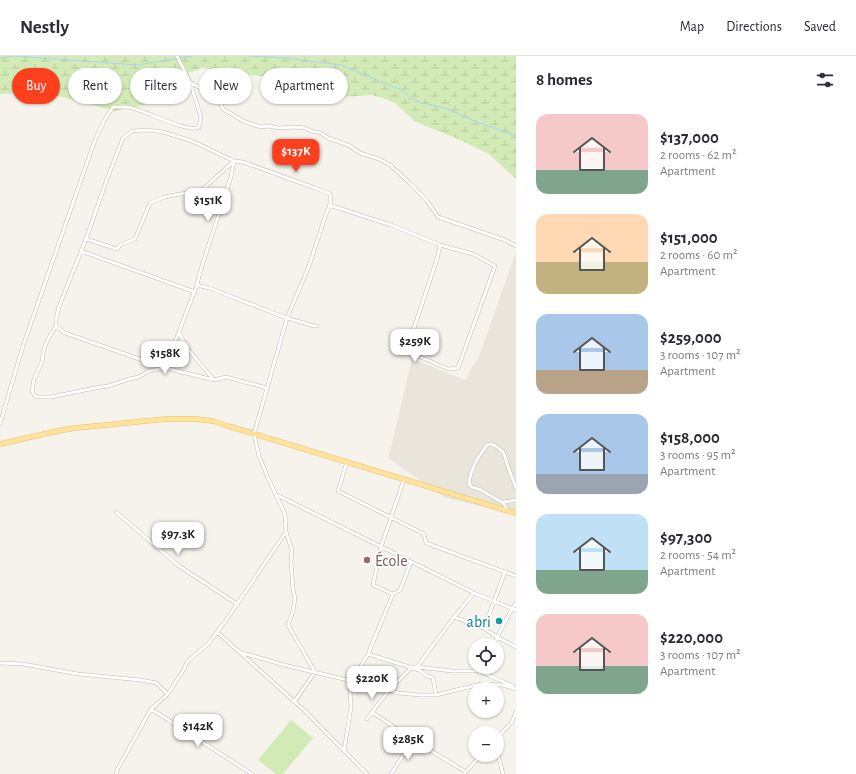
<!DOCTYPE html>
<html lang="en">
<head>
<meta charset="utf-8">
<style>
	:root { --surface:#fff; --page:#f2f2f3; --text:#2b2b33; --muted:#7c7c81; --line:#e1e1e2; --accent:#fc3f1d }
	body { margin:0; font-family:"Alegreya Sans",sans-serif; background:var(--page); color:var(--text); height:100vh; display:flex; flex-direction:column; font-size:15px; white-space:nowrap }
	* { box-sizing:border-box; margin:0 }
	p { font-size:13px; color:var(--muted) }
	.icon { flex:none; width:22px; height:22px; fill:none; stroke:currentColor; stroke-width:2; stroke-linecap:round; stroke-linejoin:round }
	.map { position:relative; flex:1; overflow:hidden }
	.drawer { display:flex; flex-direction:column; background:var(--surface); width:340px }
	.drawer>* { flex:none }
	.hud { position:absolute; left:12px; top:12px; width:380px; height:36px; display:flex; gap:8px }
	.buttons { position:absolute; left:468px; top:582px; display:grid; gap:8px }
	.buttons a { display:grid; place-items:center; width:36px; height:36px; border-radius:50%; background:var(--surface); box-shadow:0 1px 3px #0004; font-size:20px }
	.price { position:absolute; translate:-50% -34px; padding:0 9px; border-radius:8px; background:#fff; color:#222; font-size:13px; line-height:26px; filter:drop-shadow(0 1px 2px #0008) }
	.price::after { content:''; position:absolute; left:50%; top:24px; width:12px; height:9px; margin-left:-6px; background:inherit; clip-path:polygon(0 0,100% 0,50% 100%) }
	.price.on { background:var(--accent); color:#fff }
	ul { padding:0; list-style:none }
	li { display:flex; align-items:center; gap:12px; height:100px; padding:0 20px }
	li span { display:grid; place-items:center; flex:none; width:112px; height:80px; border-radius:12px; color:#555 }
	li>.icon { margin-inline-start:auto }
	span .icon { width:48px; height:48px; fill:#fffc; stroke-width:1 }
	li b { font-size:17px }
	h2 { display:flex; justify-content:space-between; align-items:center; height:48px; padding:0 20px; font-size:17px }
	.chip { padding:0 14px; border-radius:18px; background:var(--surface); box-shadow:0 1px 3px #0004; font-size:14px; line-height:36px }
	.chip.on { background:var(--accent); color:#fff }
	header { display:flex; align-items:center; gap:24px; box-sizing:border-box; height:56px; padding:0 20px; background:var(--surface); border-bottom:1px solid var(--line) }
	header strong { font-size:19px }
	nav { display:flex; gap:22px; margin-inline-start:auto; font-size:14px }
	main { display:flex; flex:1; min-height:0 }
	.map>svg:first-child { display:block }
</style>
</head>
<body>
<header>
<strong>Nestly</strong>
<nav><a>Map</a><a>Directions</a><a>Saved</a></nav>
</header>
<main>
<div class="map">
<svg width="516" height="718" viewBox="0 0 516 718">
	<defs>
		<pattern id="wetland-marsh" width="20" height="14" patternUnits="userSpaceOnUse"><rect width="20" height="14" fill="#d2eab5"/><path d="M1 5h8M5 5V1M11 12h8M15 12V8" fill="none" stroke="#b6ca9c"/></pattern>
	</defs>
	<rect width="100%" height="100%" fill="#f6f3ec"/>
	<path fill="#eae5da" d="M 516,196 L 516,459 L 444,441 L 388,402 L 392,387 L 412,303 L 466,324 L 474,307 L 477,306 Z"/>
	<path fill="#d2eab5" d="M 291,664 L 313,682 L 283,718 L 276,718 L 258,704 Z"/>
	<path fill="url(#wetland-marsh)" d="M 0,0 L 516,0 L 516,123 L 489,98 L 456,82 L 423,69 L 413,64 L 395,47 L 383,42 L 372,39 L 341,41 L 316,30 L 279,23 L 202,12 L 188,17 L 176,48 L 158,46 L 115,55 L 63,41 L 38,36 L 0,38 Z"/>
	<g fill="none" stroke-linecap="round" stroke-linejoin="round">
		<path stroke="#a9d4f2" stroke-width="1" d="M 249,0 L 285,2 L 341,9 L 389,29 C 392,31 395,31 399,33 C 404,35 407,38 410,43 L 416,43 L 419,47 L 422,47 L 445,52 L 477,66 L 516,80
			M 0,2 L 14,0 L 137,9 L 176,3
			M 180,2 L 192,0"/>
		<defs>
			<path id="street" d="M 190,26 L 209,37 L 219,44 L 223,53 L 245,66 L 261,71 L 269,70 L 278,72 L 295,71 L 305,72 L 311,75 L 321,77 L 328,82 L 348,89 L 360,97 L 379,103 L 390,109 L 411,128 L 427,145 L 438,161 L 505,184 L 516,190
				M 234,105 L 231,121 L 200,216 L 197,229 L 165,312 L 214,324 L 226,321 L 267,332
				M 329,149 L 391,169 L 440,189 L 437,203 L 409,287 L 416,299 L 448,313 L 458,312 L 495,210 L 473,198 L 440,189
				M 86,183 L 107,123 L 123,82 L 132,75 L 147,74 L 163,76 L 192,85 L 234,105 L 243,106 L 315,132 L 330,138 L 331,146 L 326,158 L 309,210 L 287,262 L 254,378 L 259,400 L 268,422 L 285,458 L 286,476 L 227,563 L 208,588 L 187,606 L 184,613 L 168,638 L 151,653 L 117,714 L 116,718
				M 81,195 L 195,236
				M 197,229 L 209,232 L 287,262 L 314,270 L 317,270
				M 56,270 L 51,278 L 46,287 L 43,297 L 42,306 L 34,323 L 32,335 L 35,340 L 38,341 L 51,341 L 95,332 L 108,330 L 129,323 L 139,321 L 149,315 L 165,312
				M 179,276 L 186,291 L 214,324
				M 165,312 L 65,277 L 56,270 L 56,262 L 60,248 L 86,183 L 117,193 L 120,189 L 135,183 L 150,147 L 164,141 L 202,134 L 234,105
				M 0,368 L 22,293 L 95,84 L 104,65 L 113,51 C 118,51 123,51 128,51 C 143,53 188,78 199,71 L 201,61 L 190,26 L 177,0
				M 347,406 L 338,435 L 424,478 L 426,487 L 516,520
				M 275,438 L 474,537 L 516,554
				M 503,447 L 481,434 L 472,431 L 469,428 C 469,421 475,405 480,399 C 483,396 486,388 490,388 C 493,387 501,394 503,396 C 505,400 506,404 507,408 C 510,416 513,424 516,432
				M 508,454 L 503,447 L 504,446 L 516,444
				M 116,456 L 179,510 L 237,548
				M 286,476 L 292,494 L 291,505 L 293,534 L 295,542 L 293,555 L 288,569 L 315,616 L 294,646
				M 393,538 L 373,529 L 381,491 L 404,423
				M 454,561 L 484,572 L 497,581 L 516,591
				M 484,572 L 505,516
				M 217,576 L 305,655 L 367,718
				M 493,589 L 512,553 L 516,547
				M 239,596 L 288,610 L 352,625 L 363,624 L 398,637 L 420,639 L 436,639 L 481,628 L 502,629 L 516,633
				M 368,598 L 419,614 L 427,620 L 433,622 L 436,639
				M 0,607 L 23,608 L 78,618 L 141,624 L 156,627 L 168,638
				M 417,611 L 452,615 L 480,615 L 490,620 L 513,630
				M 151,653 L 252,718
				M 372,656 L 413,684 L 466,716
				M 367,663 L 389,634 L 412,611 L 417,611 L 454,561 L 474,537
				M 497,682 L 512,666 L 516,656
				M 497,694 L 503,718
				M 344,695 L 351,651 L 350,634 L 352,625 L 368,598 L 393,538 L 400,534 L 411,506
				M 391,718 L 413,684
				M 464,718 L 481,699"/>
			<path id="primary" d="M 0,388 L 53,376 L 75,372 L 166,363 L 196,363 L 213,365 L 228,370 L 505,454 L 516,457"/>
		</defs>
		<use href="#street" stroke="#c2bbae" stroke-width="4"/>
		<use href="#primary" stroke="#e6c16a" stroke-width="5.5"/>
		<use href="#street" stroke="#fff" stroke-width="3"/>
		<use href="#primary" stroke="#ffe39c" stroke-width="4.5"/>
	</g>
	<circle fill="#8d6e63" stroke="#fff" stroke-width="1.5" cx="367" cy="504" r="4"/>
	<circle fill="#0f9aa8" stroke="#fff" stroke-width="1.5" cx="499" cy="565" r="4"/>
	<g text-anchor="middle" stroke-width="3.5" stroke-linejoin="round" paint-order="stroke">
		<g font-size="16" fill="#785e54" stroke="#fff" text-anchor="start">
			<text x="375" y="510">École</text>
		</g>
		<g font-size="16" fill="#0d838f" stroke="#fff" text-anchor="end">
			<text x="491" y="571">abri</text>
		</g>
	</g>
</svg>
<div class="buttons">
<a><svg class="icon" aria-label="locate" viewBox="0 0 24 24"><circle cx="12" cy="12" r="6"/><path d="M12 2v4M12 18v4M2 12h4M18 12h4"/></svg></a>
<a>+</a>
<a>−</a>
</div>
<b class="price on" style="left:296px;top:117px">$137K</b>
<b class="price" style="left:208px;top:166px">$151K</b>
<b class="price" style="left:415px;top:307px">$259K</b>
<b class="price" style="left:165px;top:319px">$158K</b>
<b class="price" style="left:178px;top:500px">$97.3K</b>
<b class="price" style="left:372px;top:644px">$220K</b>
<b class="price" style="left:198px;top:692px">$142K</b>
<b class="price" style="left:408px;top:705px">$285K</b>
<div class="hud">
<a class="chip on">Buy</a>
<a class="chip">Rent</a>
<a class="chip">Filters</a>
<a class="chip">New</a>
<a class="chip">Apartment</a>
</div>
</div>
<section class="drawer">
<h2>8 homes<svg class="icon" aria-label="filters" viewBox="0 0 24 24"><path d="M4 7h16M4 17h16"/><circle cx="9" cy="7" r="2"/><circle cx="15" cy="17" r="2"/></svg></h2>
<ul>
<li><span style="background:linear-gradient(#f6c9c9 70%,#7fa58c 0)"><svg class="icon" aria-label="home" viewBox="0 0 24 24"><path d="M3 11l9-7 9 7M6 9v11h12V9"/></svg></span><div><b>$137,000</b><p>2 rooms · 62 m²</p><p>Apartment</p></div></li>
<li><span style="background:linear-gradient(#ffd9b3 60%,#c2b280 0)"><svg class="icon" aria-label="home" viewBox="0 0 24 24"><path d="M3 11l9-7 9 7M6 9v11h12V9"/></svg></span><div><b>$151,000</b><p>2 rooms · 60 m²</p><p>Apartment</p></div></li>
<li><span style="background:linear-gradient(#a9c7e8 70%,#b9a48a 0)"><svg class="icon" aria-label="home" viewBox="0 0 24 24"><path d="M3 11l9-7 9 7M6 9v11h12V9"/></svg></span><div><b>$259,000</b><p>3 rooms · 107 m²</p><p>Apartment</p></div></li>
<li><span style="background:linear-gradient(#a9c7e8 75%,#9aa5b1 0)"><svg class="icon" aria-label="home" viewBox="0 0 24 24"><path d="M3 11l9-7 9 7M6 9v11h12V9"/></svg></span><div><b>$158,000</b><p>3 rooms · 95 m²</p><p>Apartment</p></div></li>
<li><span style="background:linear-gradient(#bfe0f5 70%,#7fa58c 0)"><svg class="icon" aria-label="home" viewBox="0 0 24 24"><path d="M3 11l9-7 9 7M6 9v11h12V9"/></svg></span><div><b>$97,300</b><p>2 rooms · 54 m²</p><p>Apartment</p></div></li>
<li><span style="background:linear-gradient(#f6c9c9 65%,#7fa58c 0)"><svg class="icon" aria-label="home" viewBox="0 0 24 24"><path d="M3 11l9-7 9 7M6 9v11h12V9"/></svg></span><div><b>$220,000</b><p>3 rooms · 107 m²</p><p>Apartment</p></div></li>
</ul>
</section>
</main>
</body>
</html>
